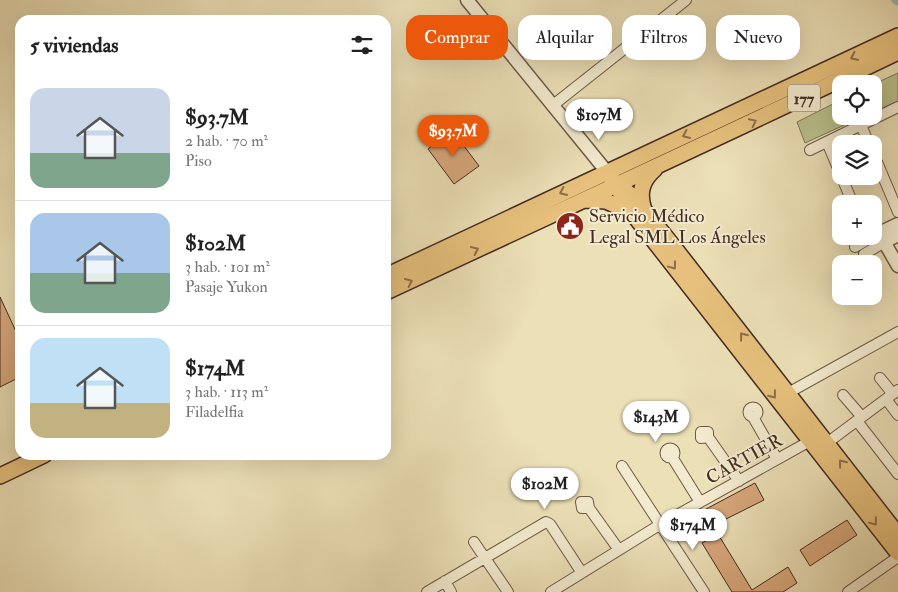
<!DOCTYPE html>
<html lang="es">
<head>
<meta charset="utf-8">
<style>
	:root { --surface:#fff; --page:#f6f6f6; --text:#222; --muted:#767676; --line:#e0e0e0; --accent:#ea580c }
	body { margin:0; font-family:"IM FELL Double Pica",serif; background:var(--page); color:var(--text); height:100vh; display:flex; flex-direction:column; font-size:19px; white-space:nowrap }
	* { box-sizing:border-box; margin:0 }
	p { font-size:16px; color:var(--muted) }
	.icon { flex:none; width:28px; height:28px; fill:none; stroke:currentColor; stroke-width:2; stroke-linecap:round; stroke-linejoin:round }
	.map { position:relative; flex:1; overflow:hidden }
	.panel { position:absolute; left:15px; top:15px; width:376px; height:445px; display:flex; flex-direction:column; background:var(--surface); border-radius:15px; box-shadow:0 5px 20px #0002 }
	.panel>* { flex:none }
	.top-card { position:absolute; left:406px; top:15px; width:416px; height:45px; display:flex; gap:10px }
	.tools { position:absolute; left:832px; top:75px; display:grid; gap:10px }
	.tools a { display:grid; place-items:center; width:50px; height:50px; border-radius:10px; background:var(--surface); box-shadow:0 5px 20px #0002; font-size:25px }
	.price { position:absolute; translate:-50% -42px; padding:0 11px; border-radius:18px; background:#fff; color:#222; font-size:16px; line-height:32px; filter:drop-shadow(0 1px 2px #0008) }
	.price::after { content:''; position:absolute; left:50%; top:30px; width:15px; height:11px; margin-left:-8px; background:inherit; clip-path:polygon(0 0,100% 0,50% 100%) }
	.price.current { background:var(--accent); color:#fff }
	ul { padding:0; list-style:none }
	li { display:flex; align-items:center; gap:15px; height:125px; padding:0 15px }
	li+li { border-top:1px solid var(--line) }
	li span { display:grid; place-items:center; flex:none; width:140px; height:100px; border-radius:15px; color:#555 }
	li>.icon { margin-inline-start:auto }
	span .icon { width:60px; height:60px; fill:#fffc; stroke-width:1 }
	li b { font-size:21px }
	h2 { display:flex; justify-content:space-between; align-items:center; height:60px; padding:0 15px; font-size:21px }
	.chip { padding:0 18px; border-radius:15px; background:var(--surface); box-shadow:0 5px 20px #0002; font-size:18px; line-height:45px }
	.chip.current { background:var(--accent); color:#fff }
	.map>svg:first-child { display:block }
</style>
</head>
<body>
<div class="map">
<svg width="898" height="592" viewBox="0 0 898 592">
	<rect width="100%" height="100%" fill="#ece0b7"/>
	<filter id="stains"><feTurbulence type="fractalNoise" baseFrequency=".004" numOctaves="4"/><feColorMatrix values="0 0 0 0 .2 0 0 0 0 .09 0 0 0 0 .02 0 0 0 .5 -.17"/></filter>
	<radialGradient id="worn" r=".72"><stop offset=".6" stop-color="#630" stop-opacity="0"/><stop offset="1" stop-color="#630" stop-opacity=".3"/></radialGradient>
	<path fill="#bac28d" stroke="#7f7657" d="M 898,73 L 898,101 L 874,112 L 874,84 Z
		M 841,100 L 841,116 L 864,116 L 805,143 L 797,122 Z"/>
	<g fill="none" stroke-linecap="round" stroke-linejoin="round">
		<path stroke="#9cbbb8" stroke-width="9" d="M 896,0 L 898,1"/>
	</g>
	<path fill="#d8a87c" stroke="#442b21" d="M 452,130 L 479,166 L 454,184 L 428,149 Z
		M 0,297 L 20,340 L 20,377 L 0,387 Z
		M 755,483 L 764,500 L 714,525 L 706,509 Z
		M 847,520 L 857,535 L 810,566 L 800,550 Z
		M 718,534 L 752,590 L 788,567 L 797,583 L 783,592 L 732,592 L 702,543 Z"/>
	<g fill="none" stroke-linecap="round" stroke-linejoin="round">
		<defs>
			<path id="minor" d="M 552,106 L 686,0
				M 861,125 L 869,144
				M 827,142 L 853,204
				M 810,150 L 898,107
				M 874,155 L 898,212
				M 855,247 L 879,233
				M 864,254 L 885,242
				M 880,378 L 893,394
				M 788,393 L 898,332
				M 843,395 L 862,417
				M 886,399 L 898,415
				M748.5 412a4.5 4.5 0 1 1 9 0a4.5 4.5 0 1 1-9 0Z
				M 753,417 L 777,459
				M 857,421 L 898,474
				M 708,437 L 701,438 L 701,432 L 708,432 L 708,437 L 739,481
				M665.5 453a4.5 4.5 0 1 1 9 0a4.5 4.5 0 1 1-9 0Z
				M 672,457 L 700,502
				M 622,466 L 704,592
				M 589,508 L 582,508 L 581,502 L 588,502 L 589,508 L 619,550
				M 474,542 L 508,592
				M 445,581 L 451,592
				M 427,592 L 546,522 L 550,524 L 582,573
				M 551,592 L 661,524 L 810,441 L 827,443 L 898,390
				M 848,592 L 898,557"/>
			<path id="tertiary" d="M 467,0 L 607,172
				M 898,224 L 879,233 L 898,266
				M 885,242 L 898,235"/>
			<path id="primary" d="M 611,177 L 633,214 L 898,553
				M 626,191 L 637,201 L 669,241 L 898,535
				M 585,200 L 606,201 L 632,213
				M 644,210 C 638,193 642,180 655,169
				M 386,276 L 898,36
				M 386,292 C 557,212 728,134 898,52
				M 0,476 L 44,455"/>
		</defs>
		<use href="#minor" stroke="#6e5846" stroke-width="12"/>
		<use href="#tertiary" stroke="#6e5846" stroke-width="15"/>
		<use href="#primary" stroke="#442b21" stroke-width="18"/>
		<use href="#minor" stroke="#f3ebd0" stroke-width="10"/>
		<use href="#tertiary" stroke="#f3ebd0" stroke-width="12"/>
		<use href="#primary" stroke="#e6c07c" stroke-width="15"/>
	</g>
	<defs><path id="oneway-chevron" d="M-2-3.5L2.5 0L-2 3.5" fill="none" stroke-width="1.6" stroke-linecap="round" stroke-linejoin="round" transform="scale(1.25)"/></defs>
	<g stroke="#8d6e4a">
		<use href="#oneway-chevron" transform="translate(854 57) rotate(155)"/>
		<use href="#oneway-chevron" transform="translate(753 122) rotate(-26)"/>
		<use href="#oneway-chevron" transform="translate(686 135) rotate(155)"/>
		<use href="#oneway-chevron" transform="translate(563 192) rotate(155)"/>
		<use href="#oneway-chevron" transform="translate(475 250) rotate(-25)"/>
		<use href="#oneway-chevron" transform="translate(673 266) rotate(53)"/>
		<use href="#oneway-chevron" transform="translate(409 282) rotate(-25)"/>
		<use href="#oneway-chevron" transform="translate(743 336) rotate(-128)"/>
		<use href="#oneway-chevron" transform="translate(773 395) rotate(52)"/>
		<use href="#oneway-chevron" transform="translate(842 463) rotate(-128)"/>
		<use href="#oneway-chevron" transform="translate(874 522) rotate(52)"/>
	</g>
	<defs>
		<symbol id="civic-disc" viewBox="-11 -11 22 22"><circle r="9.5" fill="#8f2418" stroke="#f3ebd0"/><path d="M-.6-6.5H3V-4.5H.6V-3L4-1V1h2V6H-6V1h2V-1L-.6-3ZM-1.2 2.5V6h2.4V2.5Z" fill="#fff"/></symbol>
	</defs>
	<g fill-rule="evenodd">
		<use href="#civic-disc" x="554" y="210" width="32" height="32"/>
	</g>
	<g text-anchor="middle" stroke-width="4" stroke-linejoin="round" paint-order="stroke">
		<rect fill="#f3ebd0" stroke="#786556" stroke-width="1" x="788" y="84.5" width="32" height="27" rx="4"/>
		<g font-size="16" font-weight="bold" fill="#442b21">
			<text x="804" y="104">177</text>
		</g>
		<g font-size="18" fill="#442b21" stroke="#f3ebd0" text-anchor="start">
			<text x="589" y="222">Servicio Médico<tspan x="589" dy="21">Legal SML Los Ángeles</tspan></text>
		</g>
		<g font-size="18" fill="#442b21" stroke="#f3ebd0">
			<text transform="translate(744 459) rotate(-29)" y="6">CARTIER</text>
		</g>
	</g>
	<rect width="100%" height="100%" filter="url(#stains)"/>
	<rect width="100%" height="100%" fill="url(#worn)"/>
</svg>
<div class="tools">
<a><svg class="icon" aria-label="locate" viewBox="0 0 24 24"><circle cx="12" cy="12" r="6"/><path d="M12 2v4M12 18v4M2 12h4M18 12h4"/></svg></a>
<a><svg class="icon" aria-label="layers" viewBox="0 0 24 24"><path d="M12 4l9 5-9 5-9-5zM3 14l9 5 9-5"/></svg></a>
<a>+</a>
<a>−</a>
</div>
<b class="price" style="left:599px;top:141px">$107M</b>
<b class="price current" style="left:453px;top:157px">$93.7M</b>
<b class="price" style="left:656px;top:443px">$143M</b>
<b class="price" style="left:545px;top:510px">$102M</b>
<b class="price" style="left:693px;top:551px">$174M</b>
<div class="top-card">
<a class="chip current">Comprar</a>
<a class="chip">Alquilar</a>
<a class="chip">Filtros</a>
<a class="chip">Nuevo</a>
</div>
<section class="panel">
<h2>5 viviendas<svg class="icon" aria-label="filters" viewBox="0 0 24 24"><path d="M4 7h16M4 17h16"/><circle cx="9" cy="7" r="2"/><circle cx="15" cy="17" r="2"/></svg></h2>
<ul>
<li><span style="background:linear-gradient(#c9d6e8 65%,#7fa58c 0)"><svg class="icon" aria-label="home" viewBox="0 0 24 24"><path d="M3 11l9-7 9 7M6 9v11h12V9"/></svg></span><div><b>$93.7M</b><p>2 hab. · 70 m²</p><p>Piso</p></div></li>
<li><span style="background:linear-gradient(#a9c7e8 60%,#7fa58c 0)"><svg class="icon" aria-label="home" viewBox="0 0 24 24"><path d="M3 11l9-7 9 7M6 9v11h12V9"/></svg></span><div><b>$102M</b><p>3 hab. · 101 m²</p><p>Pasaje Yukon</p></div></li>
<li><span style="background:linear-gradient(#bfe0f5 65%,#c2b280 0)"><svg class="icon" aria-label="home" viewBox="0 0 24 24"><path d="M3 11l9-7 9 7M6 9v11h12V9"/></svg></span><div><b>$174M</b><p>3 hab. · 113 m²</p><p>Filadelfia</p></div></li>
</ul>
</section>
</div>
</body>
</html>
